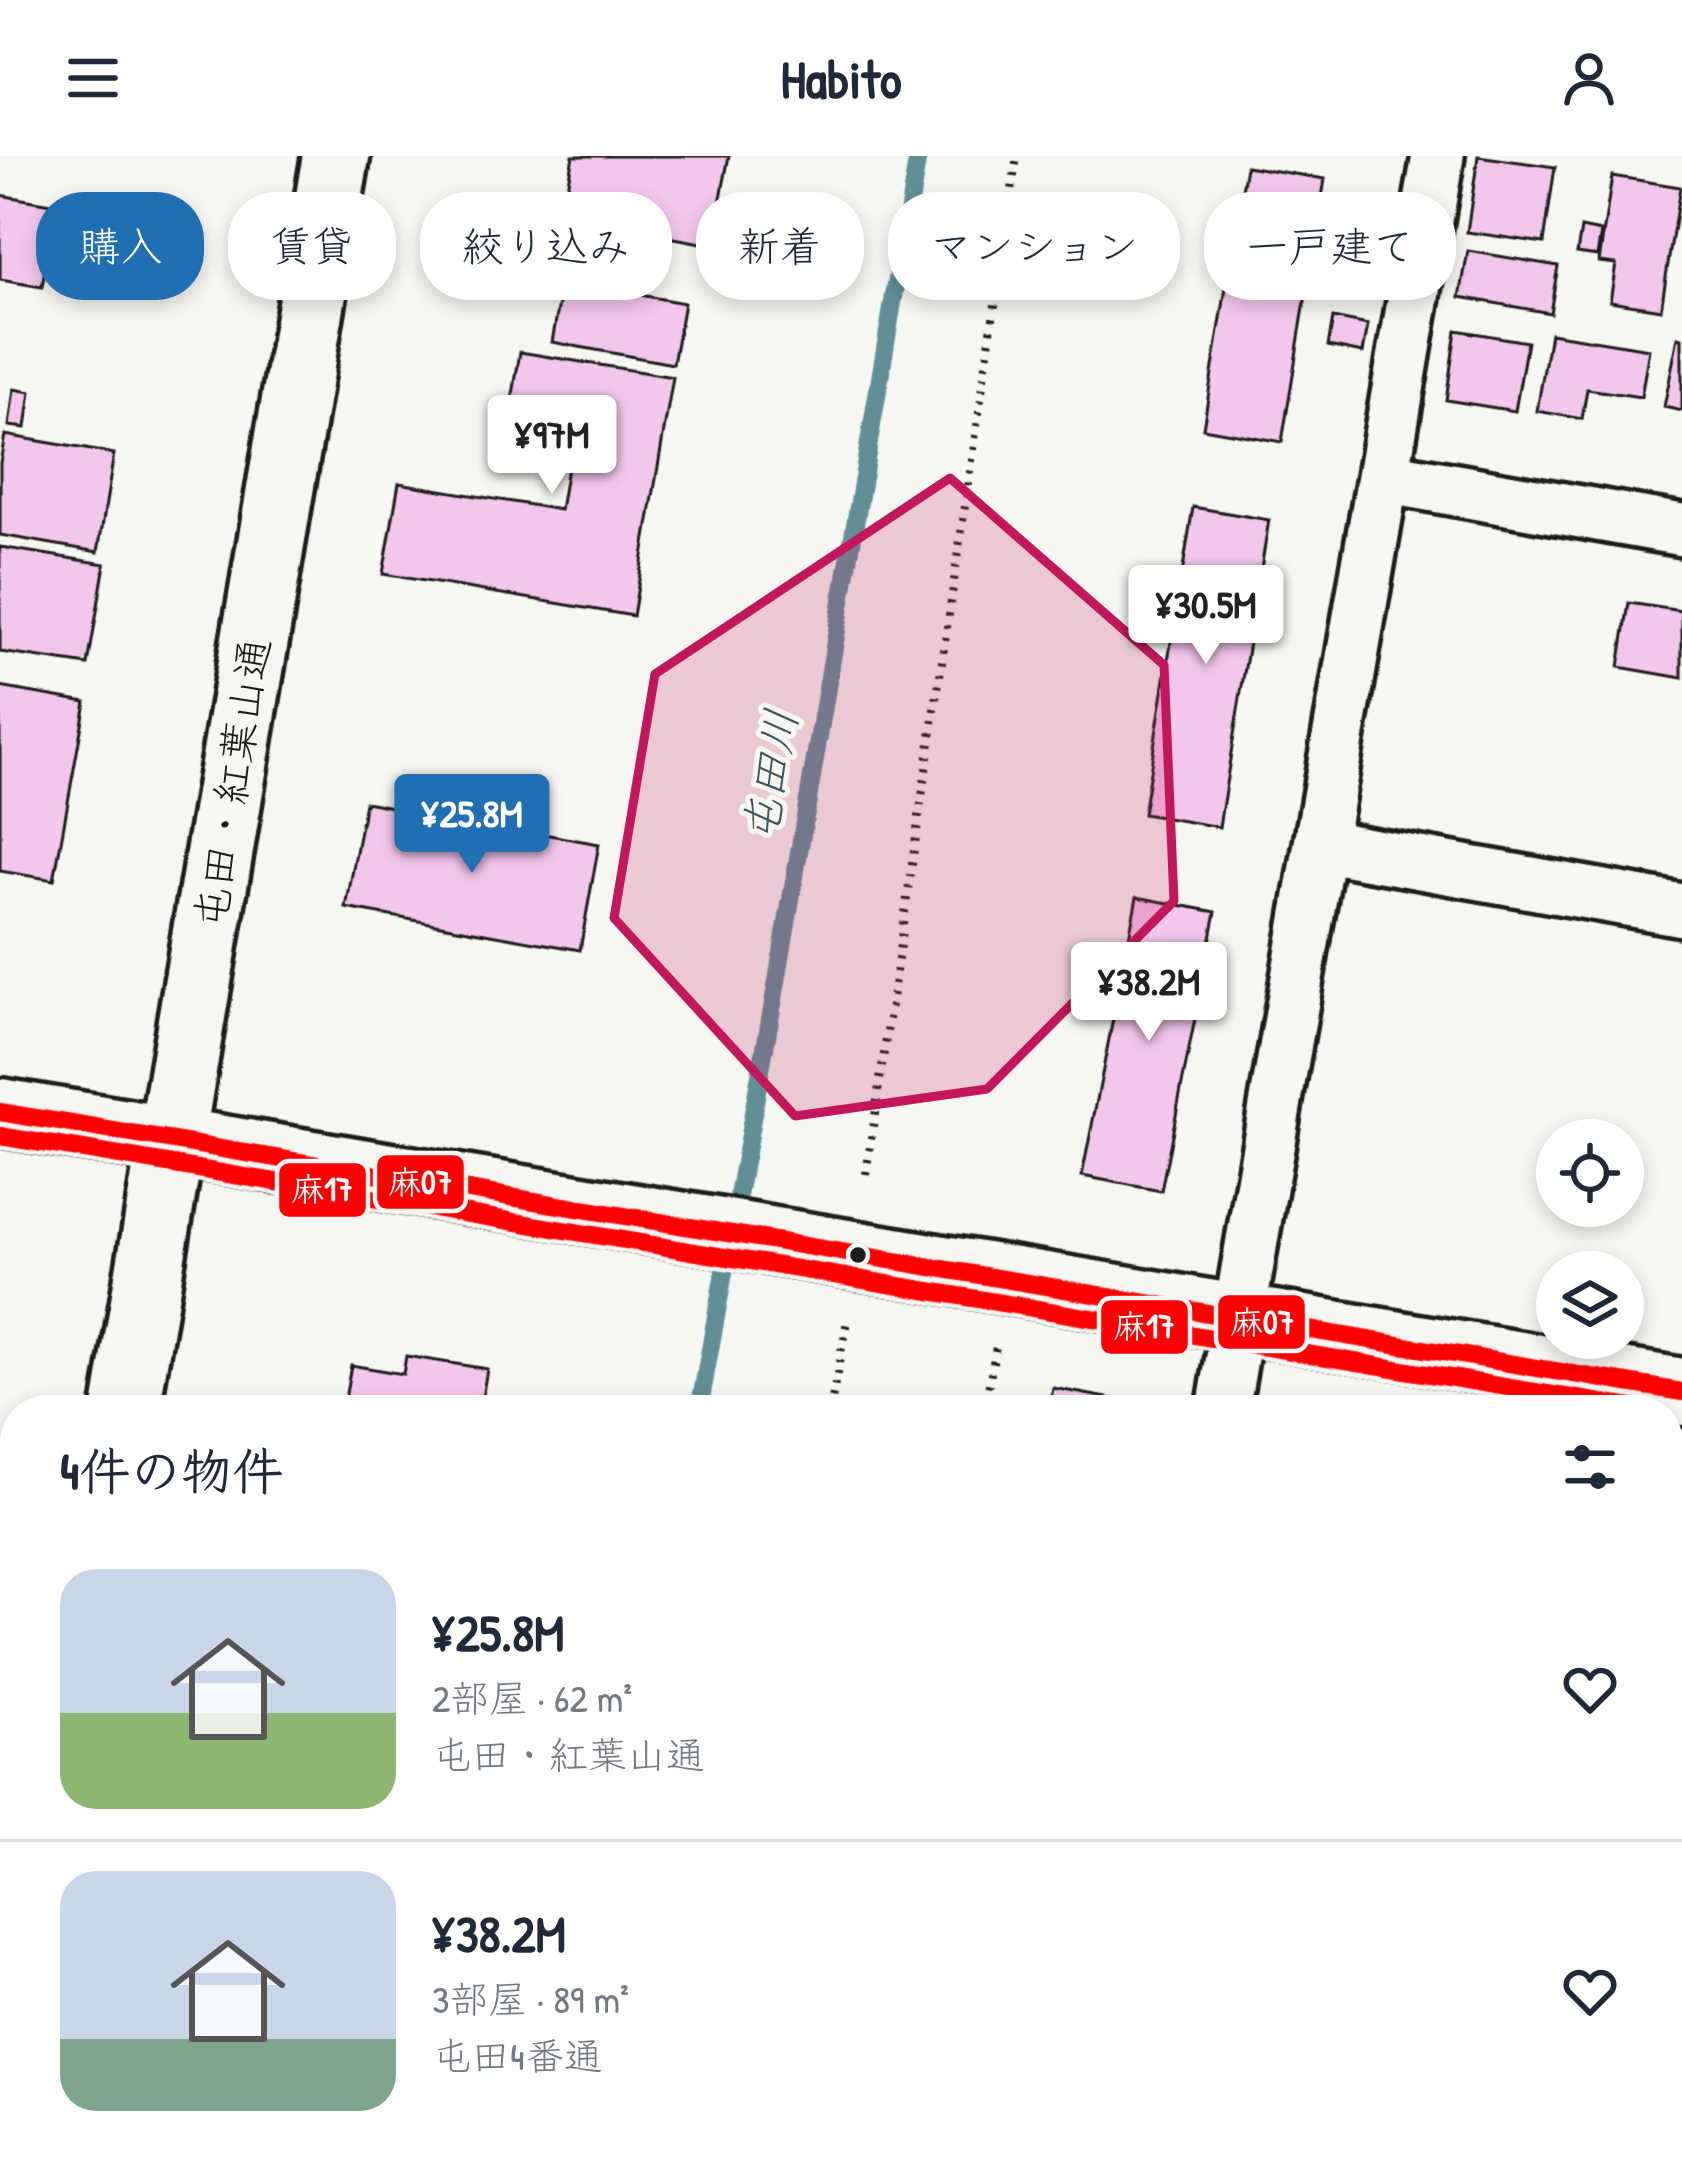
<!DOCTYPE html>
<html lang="ja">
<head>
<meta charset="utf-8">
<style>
	:root { --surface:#fff; --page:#f6f6f7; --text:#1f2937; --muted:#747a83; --line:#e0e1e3; --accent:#1f6fb2 }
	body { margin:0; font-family:"Patrick Hand","Klee One",sans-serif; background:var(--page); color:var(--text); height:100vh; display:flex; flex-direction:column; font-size:45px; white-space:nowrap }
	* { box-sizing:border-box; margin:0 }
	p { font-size:39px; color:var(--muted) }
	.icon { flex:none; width:66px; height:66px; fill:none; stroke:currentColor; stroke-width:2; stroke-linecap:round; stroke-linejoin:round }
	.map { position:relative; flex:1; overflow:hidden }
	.details { position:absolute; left:0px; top:1239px; width:1683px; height:771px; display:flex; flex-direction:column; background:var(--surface); border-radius:48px 48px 0 0; box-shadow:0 6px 18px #0003 }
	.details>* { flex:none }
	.guide { position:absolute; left:36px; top:36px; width:1611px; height:108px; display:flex; gap:24px }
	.buttons { position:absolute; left:1536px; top:963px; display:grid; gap:24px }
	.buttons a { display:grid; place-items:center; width:108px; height:108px; border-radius:50%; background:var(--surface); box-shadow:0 6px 18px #0003; font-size:60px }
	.price { position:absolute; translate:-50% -102px; padding:0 27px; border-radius:12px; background:#fff; color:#222; font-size:39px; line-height:78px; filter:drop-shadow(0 3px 6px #0008) }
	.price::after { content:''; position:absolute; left:50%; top:72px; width:36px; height:27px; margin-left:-18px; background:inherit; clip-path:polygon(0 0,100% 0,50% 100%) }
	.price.active { background:var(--accent); color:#fff }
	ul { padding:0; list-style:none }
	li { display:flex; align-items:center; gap:36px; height:300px; padding:0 60px }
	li+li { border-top:3px solid var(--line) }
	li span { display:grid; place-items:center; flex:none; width:336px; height:240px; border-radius:36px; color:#555 }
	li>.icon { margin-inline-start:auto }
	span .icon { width:144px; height:144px; fill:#fffc; stroke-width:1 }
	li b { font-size:51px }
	h2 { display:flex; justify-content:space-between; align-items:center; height:144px; padding:0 60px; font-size:51px }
	.pill { padding:0 42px; border-radius:48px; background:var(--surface); box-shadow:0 6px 18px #0003; font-size:42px; line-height:108px }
	.pill.active { background:var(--accent); color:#fff }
	header { display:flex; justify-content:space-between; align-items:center; height:156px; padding:0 60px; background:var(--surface); font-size:54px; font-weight:700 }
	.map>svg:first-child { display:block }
</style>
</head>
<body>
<header><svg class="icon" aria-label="menu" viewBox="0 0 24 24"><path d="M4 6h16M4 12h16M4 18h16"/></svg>Habito<svg class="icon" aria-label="person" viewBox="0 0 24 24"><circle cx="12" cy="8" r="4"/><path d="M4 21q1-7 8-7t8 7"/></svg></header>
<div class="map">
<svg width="1682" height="2009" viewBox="0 0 1682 2009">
	<rect width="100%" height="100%" fill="#f6f6f2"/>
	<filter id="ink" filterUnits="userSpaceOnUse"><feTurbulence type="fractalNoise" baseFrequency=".00833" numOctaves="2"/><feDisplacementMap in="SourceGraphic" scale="24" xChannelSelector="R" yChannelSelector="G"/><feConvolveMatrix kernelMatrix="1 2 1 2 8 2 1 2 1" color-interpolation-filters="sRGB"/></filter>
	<g filter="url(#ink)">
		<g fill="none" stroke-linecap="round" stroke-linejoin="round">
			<path stroke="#609096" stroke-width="18" d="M 699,1254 L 776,831 L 918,0
				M 565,2009 L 568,1995"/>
		</g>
		<path fill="#f3c6eb" stroke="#1c1c1c" stroke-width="3" d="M 573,0 L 729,0 L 712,89 L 561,61 Z
			M 1478,0 L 1555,11 L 1544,87 L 1467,76 Z
			M 1246,10 L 1325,23 L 1282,286 L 1203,272 Z
			M 1612,20 L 1680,31 L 1661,153 L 1610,145 L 1616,108 L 1599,106 Z
			M 0,39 L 56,49 L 42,131 L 0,124 Z
			M 1581,72 L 1601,76 L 1597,100 L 1577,97 Z
			M 1468,95 L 1558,110 L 1550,157 L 1460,141 Z
			M 563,125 L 684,147 L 673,208 L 552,186 Z
			M 1333,162 L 1368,169 L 1363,197 L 1328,190 Z
			M 1456,174 L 1527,186 L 1515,255 L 1446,244 Z
			M 1550,177 L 1649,193 L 1641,241 L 1587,233 L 1582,263 L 1537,255 Z
			M 1678,181 L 1682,182 L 1682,255 L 1664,251 Z
			M 520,196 L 673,221 L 633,460 L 383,418 L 399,327 L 560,354 L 572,281 L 508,270 Z
			M 14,233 L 31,236 L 26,272 L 9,270 Z
			M 5,279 L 114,298 L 98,396 L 0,379 L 0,307 Z
			M 1193,351 L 1269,364 L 1219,671 L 1143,658 Z
			M 0,391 L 105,408 L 88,509 L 0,496 Z
			M 1629,447 L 1682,455 L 1682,522 L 1619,511 Z
			M 0,531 L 86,546 L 54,724 L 0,715 Z
			M 365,646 L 599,688 L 580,794 L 346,752 Z
			M 1137,741 L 1216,756 L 1161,1035 L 1082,1020 Z
			M 406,1200 L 487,1213 L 480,1254 L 343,1254 L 351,1209 L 403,1218 Z
			M 1053,1232 L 1150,1250 L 1149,1254 L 1049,1254 Z
			M 1668,1943 L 1682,1945 L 1682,2009 L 1649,2009 L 1569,1998 L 1668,1995 Z
			M 96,1995 L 136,1995 L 133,2009 L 94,2009 Z
			M 163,1995 L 367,1995 L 364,2009 L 161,2009 Z
			M 1358,1995 L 1426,1995 L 1424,2009 L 1357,2001 Z"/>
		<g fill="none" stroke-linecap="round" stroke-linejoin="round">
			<defs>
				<path id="street" d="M 1383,321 L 1682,374
					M 1320,689 L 1682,754
					M 1223,1254 L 1438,0
					M 1668,1726 L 1682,1728
					M 1094,2009 L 1096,1995"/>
				<path id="secondary" d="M 0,956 L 1682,1236
					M 126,1254 L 336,0
					M 0,1975 L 15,1889"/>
			</defs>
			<use href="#street" stroke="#1c1c1c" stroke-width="60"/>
			<use href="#secondary" stroke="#1c1c1c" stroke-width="75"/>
			<path stroke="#1c1c1c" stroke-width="8" stroke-dasharray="3 9" stroke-linecap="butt" d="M 866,1018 L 1017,0
				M 830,1254 L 848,1160
				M 984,1254 L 997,1185
				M 680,2009 L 683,1995
				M 776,2009 L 780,1995"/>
			<use href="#street" stroke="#f6f6f2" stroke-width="51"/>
			<use href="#secondary" stroke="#f6f6f2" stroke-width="66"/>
			<defs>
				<path id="bus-1" d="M 0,956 L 1682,1236"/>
				<path id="bus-2" d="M 0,980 L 1644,1254"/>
			</defs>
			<use href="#bus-1" stroke="#f6f6f2" stroke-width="27"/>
			<use href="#bus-2" stroke="#f6f6f2" stroke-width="27"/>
			<use href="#bus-1" stroke="#f00" stroke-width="18"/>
			<use href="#bus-2" stroke="#f00" stroke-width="18"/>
		</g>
	</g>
	<path fill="#c2185b" fill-opacity="0.2" stroke="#c2185b" stroke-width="9" stroke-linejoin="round" d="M 950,322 L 1164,509 L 1174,745 L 987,933 L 795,960 L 614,762 L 655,518 Z"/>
	<circle fill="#1c1c1c" stroke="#f6f6f2" stroke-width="4.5" cx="858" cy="1099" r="10"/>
	<g text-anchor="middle" stroke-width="10" stroke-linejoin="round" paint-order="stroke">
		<g font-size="42" fill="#1c1c1c" stroke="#f6f6f2">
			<text transform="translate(232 627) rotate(-81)" y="15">屯田・紅葉山通</text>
		</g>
		<g font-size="45" font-style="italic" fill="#3e5659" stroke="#f6f6f2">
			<text transform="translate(770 620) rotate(-80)" y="16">屯田川</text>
		</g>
	</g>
	<g stroke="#f6f6f2" stroke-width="4.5">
		<rect x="375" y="997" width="91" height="58" rx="12" fill="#f00"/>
		<rect x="277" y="1005" width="91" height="58" rx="12" fill="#f00"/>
		<rect x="1216" y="1137" width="91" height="58" rx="12" fill="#f00"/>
		<rect x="1099" y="1142" width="91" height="58" rx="12" fill="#f00"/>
	</g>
	<g font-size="33" text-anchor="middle" font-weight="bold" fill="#fff">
		<text x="420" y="1038">麻07</text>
		<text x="322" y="1045">麻17</text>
		<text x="1262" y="1178">麻07</text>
		<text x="1144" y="1182">麻17</text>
	</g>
</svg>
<div class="buttons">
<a><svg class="icon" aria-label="locate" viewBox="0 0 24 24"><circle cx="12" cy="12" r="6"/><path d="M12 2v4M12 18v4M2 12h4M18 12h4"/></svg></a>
<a><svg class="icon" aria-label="layers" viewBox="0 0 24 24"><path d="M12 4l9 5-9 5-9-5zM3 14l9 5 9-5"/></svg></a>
</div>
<b class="price" style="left:552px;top:341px">¥97M</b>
<b class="price" style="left:1206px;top:511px">¥30.5M</b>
<b class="price active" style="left:472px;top:720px">¥25.8M</b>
<b class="price" style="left:1149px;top:888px">¥38.2M</b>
<div class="guide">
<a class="pill active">購入</a>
<a class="pill">賃貸</a>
<a class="pill">絞り込み</a>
<a class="pill">新着</a>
<a class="pill">マンション</a>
<a class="pill">一戸建て</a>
</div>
<section class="details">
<h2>4件の物件<svg class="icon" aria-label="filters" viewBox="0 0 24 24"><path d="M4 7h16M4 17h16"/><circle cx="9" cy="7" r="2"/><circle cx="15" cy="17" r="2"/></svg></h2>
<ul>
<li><span style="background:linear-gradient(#c9d6e8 60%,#8fb573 0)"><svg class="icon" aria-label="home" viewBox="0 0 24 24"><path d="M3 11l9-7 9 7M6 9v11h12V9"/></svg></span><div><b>¥25.8M</b><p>2部屋 · 62 m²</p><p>屯田・紅葉山通</p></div><svg class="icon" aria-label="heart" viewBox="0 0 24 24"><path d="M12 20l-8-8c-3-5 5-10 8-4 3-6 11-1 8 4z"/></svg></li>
<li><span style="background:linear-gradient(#c9d6e8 70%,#7fa58c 0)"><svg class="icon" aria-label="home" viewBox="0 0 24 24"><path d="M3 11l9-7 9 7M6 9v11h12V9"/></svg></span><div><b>¥38.2M</b><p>3部屋 · 89 m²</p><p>屯田4番通</p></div><svg class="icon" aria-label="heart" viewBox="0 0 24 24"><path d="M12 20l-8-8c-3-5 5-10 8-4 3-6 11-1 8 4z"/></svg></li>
</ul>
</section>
</div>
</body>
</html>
